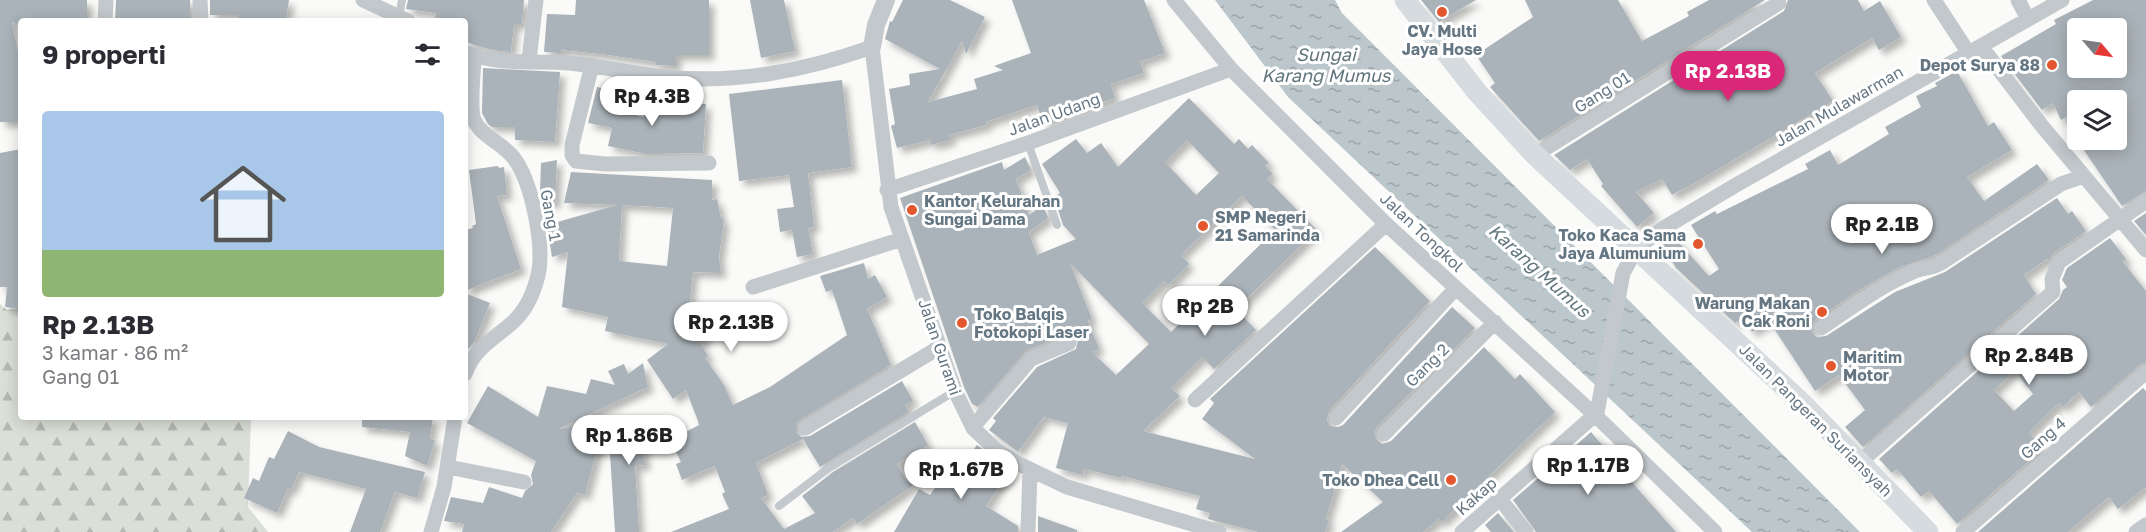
<!DOCTYPE html>
<html lang="id">
<head>
<meta charset="utf-8">
<style>
	:root { --surface:#fff; --page:#f7f7f7; --text:#2b2b33; --muted:#7c7c81; --line:#e1e1e2; --accent:#db2777 }
	body { margin:0; font-family:"Golos Text",sans-serif; background:var(--page); color:var(--text); height:100vh; display:flex; flex-direction:column; font-size:22px; white-space:nowrap }
	* { box-sizing:border-box; margin:0 }
	p { font-size:20px; color:var(--muted) }
	.icon { flex:none; width:33px; height:33px; fill:none; stroke:currentColor; stroke-width:2; stroke-linecap:round; stroke-linejoin:round }
	.map { position:relative; flex:1; overflow:hidden }
	.drawer { position:absolute; left:18px; top:18px; width:450px; height:402px; display:flex; flex-direction:column; background:var(--surface); border-radius:6px; box-shadow:0 3px 15px #0003 }
	.drawer>* { flex:none }
	.needle { width:39px; rotate:119deg }
	.controls { position:absolute; left:2067px; top:18px; display:grid; gap:12px }
	.controls a { display:grid; place-items:center; width:60px; height:60px; border-radius:6px; background:var(--surface); box-shadow:0 3px 15px #0003; font-size:30px }
	.price { position:absolute; translate:-50% -51px; padding:0 14px; border-radius:21px; background:#fff; color:#222; font-size:20px; line-height:39px; filter:drop-shadow(0 2px 3px #0008) }
	.price::after { content:''; position:absolute; left:50%; top:36px; width:18px; height:14px; margin-left:-9px; background:inherit; clip-path:polygon(0 0,100% 0,50% 100%) }
	.price.on { background:var(--accent); color:#fff }
	ul { padding:0; list-style:none }
	li { display:grid; align-content:center; gap:12px; height:318px; padding:0 24px }
	li+li { border-top:2px solid var(--line) }
	li span { display:grid; place-items:center; height:186px; border-radius:6px; color:#555 }
	li>.icon { margin-inline-start:auto }
	span .icon { width:108px; height:108px; fill:#fffc; stroke-width:1 }
	li b { font-size:26px }
	h2 { display:flex; justify-content:space-between; align-items:center; height:72px; padding:0 24px; font-size:26px }
	.map>svg:first-child { display:block }
</style>
</head>
<body>
<div class="map">
<svg width="2146" height="532" viewBox="0 0 2146 532">
	<defs>
		<pattern id="forest-firs" width="22" height="20" patternUnits="userSpaceOnUse" patternTransform="scale(1.5)"><rect width="22" height="20" fill="#dadfd7"/><path d="M5 1l3.5 6h-7zM16 11l3.5 6h-7z" fill="#b4b9b4"/></pattern>
		<pattern id="water-ripples" width="26" height="14" patternUnits="userSpaceOnUse" patternTransform="scale(1.5)"><rect width="26" height="14" fill="#bbc7cb"/><path d="M2 4q2-2 4 0t4 0M15 11q2-2 4 0t4 0" fill="none" stroke="#9ca6aa"/></pattern>
		<filter id="shadow"><feDropShadow dx="5.5" dy="5.5" stdDeviation="3" flood-color="#0004"/></filter>
	</defs>
	<rect width="100%" height="100%" fill="#fafaf8"/>
	<path fill="url(#forest-firs)" d="M 0,304 L 7,310 L 21,308 L 21,417 L 251,417 L 248,507 L 268,532 L 0,532 Z"/>
	<path fill="url(#water-ripples)" d="M 1215,0 L 1335,0 L 1342,13 L 1860,532 L 1752,532 L 1288,97 Z"/>
	<path fill="#aab3b9" fill-rule="evenodd" filter="url(#shadow)" d="M 0,0 L 87,0 L 87,21 L 21,21 L 21,27 L 12,22 L 21,67 L 21,122 L 0,122 Z
		M 116,0 L 190,0 L 191,21 L 115,21 Z
		M 210,0 L 289,0 L 286,20 L 269,18 L 269,21 L 238,21 L 238,15 L 210,15 Z
		M 408,0 L 524,0 L 522,24 L 514,24 L 511,52 L 492,50 L 465,42 L 465,21 L 434,21 L 436,13 L 406,9 Z
		M 576,0 L 709,0 L 709,55 L 676,55 L 676,66 L 656,65 L 656,62 L 601,54 L 561,50 L 561,53 L 544,52 L 547,14 L 575,15 Z
		M 750,0 L 784,0 L 795,51 L 761,58 Z
		M 903,0 L 950,0 L 985,17 L 966,54 L 962,41 L 928,102 L 977,89 L 974,79 L 1003,70 L 994,66 L 1031,53 L 1012,0 L 1144,0 L 1165,53 L 1140,62 L 1144,73 L 1111,84 L 1115,98 L 1043,123 L 1037,105 L 986,122 L 987,125 L 949,135 L 951,140 L 931,145 L 930,140 L 897,148 L 891,126 L 895,124 L 889,89 L 910,85 L 909,74 L 940,69 L 885,39 L 890,21 L 892,22 Z
		M 1421,0 L 1476,0 L 1439,22 Z
		M 1525,0 L 1618,0 L 1642,41 L 1689,16 L 1687,12 L 1709,0 L 1765,0 L 1539,141 L 1490,87 L 1495,83 L 1476,55 L 1533,17 Z
		M 1788,0 L 1858,0 L 1864,11 L 1880,1 L 1901,37 L 1879,50 L 1872,38 L 1815,73 L 1833,101 L 1700,180 L 1672,195 L 1662,179 L 1636,192 L 1654,213 L 1637,227 L 1601,186 L 1603,184 L 1587,159 L 1570,170 L 1554,155 L 1784,11 Z
		M 2093,0 L 2146,0 L 2146,191 L 2122,206 L 2077,140 L 2116,140 L 2116,100 L 2078,100 L 2078,110 L 2061,120 L 2053,103 L 2042,110 L 2001,56 L 2056,24 L 2054,20 ZM 2078,28 L 2116,28 L 2116,68 L 2078,68 Z
		M 483,68 L 560,72 L 555,142 L 515,140 L 515,127 L 492,127 L 488,124 L 482,113 Z
		M 1957,71 L 1988,126 L 1994,122 L 2012,150 L 1967,177 L 1984,201 L 2037,164 L 2049,180 L 1936,255 L 1898,268 L 1861,289 L 1815,320 L 1811,328 L 1813,334 L 1817,337 L 1826,336 L 1895,292 L 1945,272 L 2057,198 L 2068,214 L 2072,211 L 2086,231 L 2053,254 L 2049,262 L 2047,259 L 2024,275 L 2036,294 L 1863,447 L 1845,427 L 1865,410 L 1839,375 L 1815,391 L 1769,321 L 1752,332 L 1743,318 L 1735,323 L 1676,268 L 1661,243 L 1673,236 L 1709,276 L 1719,269 L 1691,225 L 1715,211 L 1717,214 L 1808,169 L 1805,164 L 1830,150 L 1838,165 L 1889,134 L 1885,127 L 1921,107 L 1916,96 L 1937,86 L 1935,83 Z
		M 842,80 L 852,167 L 808,173 L 814,227 L 808,228 L 813,254 L 797,257 L 792,230 L 780,232 L 777,209 L 794,207 L 789,175 L 739,181 L 729,94 Z
		M 597,87 L 617,91 L 613,110 L 644,117 L 644,112 L 665,114 L 666,102 L 706,104 L 703,153 L 646,154 L 608,146 L 612,128 L 588,123 Z
		M 1189,98 L 1234,144 L 1239,139 L 1248,149 L 1252,145 L 1269,163 L 1265,166 L 1273,174 L 1267,179 L 1317,230 L 1236,309 L 1256,330 L 1214,369 L 1202,357 L 1171,388 L 1180,396 L 1143,431 L 1255,459 L 1202,419 L 1214,403 L 1210,399 L 1375,247 L 1430,301 L 1329,411 L 1327,420 L 1330,426 L 1338,427 L 1343,425 L 1452,307 L 1475,328 L 1377,427 L 1374,432 L 1377,440 L 1382,444 L 1391,441 L 1484,347 L 1515,379 L 1520,374 L 1555,412 L 1442,522 L 1439,519 L 1423,532 L 1341,532 L 1383,502 L 1342,464 L 1326,519 L 1329,520 L 1325,532 L 1258,532 L 1208,519 L 1210,513 L 1196,509 L 1200,496 L 1122,476 L 1121,478 L 1084,469 L 1083,475 L 1056,468 L 1068,423 L 1044,417 L 1018,452 L 989,430 L 996,421 L 993,418 L 1037,367 L 1076,349 L 1078,340 L 1071,333 L 1027,350 L 978,407 L 972,404 L 964,387 L 900,198 L 1002,162 L 1004,170 L 1025,157 L 1031,170 L 1016,179 L 1029,215 L 1043,205 L 1048,218 L 1029,232 L 1037,255 L 1076,239 L 1063,225 L 1054,197 L 1060,193 L 1042,164 L 1076,139 L 1087,153 L 1101,143 L 1118,167 ZM 1187,140 L 1219,173 L 1196,195 L 1165,162 ZM 1242,196 L 1275,230 L 1171,332 L 1142,303 L 1164,281 L 1168,285 L 1189,264 L 1181,255 ZM 1070,263 L 1149,344 L 1116,375 L 1092,352 L 1099,349 L 1088,321 L 1092,319 Z
		M 21,149 L 21,309 L 5,307 L 7,287 L 0,287 L 0,153 Z
		M 557,160 L 555,203 L 542,203 L 540,193 L 541,163 Z
		M 498,166 L 499,168 L 504,167 L 507,195 L 497,196 L 521,269 L 465,291 L 465,230 L 473,228 L 472,226 L 476,224 L 469,170 Z
		M 571,172 L 712,180 L 712,200 L 717,199 L 721,219 L 724,219 L 719,257 L 721,273 L 693,272 L 690,300 L 706,339 L 700,342 L 708,356 L 705,358 L 724,385 L 733,405 L 770,387 L 847,335 L 832,290 L 826,292 L 820,276 L 864,263 L 868,279 L 875,275 L 887,297 L 867,309 L 891,365 L 800,420 L 796,424 L 796,432 L 801,437 L 810,436 L 902,381 L 913,401 L 905,405 L 909,412 L 820,467 L 803,439 L 756,463 L 768,495 L 761,498 L 784,529 L 815,513 L 802,496 L 833,472 L 915,422 L 928,445 L 897,464 L 906,480 L 914,485 L 857,524 L 853,518 L 833,532 L 671,532 L 729,509 L 722,494 L 725,492 L 715,466 L 682,480 L 676,464 L 681,462 L 670,440 L 699,425 L 698,421 L 686,390 L 673,399 L 647,360 L 668,344 L 605,331 L 608,317 L 562,307 L 568,252 L 552,257 L 547,225 L 617,205 L 564,203 ZM 622,205 L 673,208 L 667,266 L 619,261 Z
		M 2146,213 L 2146,235 L 2134,221 Z
		M 2110,238 L 2126,259 L 2123,262 L 2146,291 L 2146,362 L 2140,365 L 2091,407 L 2079,392 L 2063,407 L 2059,403 L 2029,433 L 2043,449 L 1957,524 L 1929,491 L 1921,497 L 1897,469 L 1892,473 L 1879,459 L 2059,299 L 2063,290 L 2067,287 L 2062,280 L 2067,268 ZM 2015,371 L 2033,394 L 2014,411 L 1994,390 Z
		M 465,293 L 490,303 L 475,341 L 465,353 Z
		M 643,363 L 648,387 L 558,429 L 605,422 L 585,495 L 577,493 L 551,532 L 462,532 L 464,524 L 444,521 L 451,497 L 483,503 L 489,487 L 522,498 L 525,491 L 533,484 L 531,475 L 536,461 L 467,423 L 488,386 L 538,417 L 547,386 L 586,394 L 591,379 L 615,385 L 608,371 L 624,364 L 628,374 Z
		M 2143,388 L 2146,391 L 2146,487 L 2118,509 L 2109,497 L 2068,532 L 1978,532 Z
		M 655,415 L 660,441 L 643,445 L 645,465 L 635,466 L 639,532 L 615,532 L 608,422 Z
		M 362,417 L 433,417 L 430,439 L 435,440 L 427,466 L 405,456 L 410,432 L 362,427 Z
		M 288,431 L 319,447 L 425,472 L 417,498 L 395,492 L 380,532 L 350,532 L 366,489 L 299,472 L 291,490 L 288,488 L 277,513 L 244,498 L 253,478 L 259,481 L 269,457 L 274,459 Z
		M 1591,432 L 1615,460 L 1613,461 L 1676,532 L 1536,532 L 1513,500 Z
		M 977,445 L 1010,470 L 986,506 L 1018,526 L 1018,532 L 894,532 L 919,489 L 930,495 L 952,465 L 958,470 Z
		M 1498,513 L 1514,532 L 1491,532 L 1485,525 Z
		M 1038,516 L 1077,530 L 1077,532 L 1038,532 Z"/>
	<g fill="none" stroke-linecap="round" stroke-linejoin="round">
		<path stroke="#c3c8cc" stroke-width="8" d="M 399,17 L 402,0
			M 1028,143 L 1057,225
			M 779,506 L 830,467 L 955,391"/>
		<path stroke="#c3c8cc" stroke-width="15" d="M 200,0 L 201,21
			M 363,0 L 408,21
			M 1174,0 L 1231,69 L 1386,224 L 1595,415 L 1715,532
			M 1934,0 L 1968,52
			M 2018,0 L 2028,19
			M 105,21 L 106,0
			M 1981,46 L 2042,126 L 2146,250
			M 465,52 C 497,66 535,60 569,63 C 601,66 633,74 665,77 C 737,84 804,71 872,47 L 891,207 L 955,391 L 973,428 L 995,449 L 1019,464 L 1067,487 L 1219,532
			M 529,60 L 536,0
			M 592,65 L 572,145 L 572,155 L 576,161 L 605,164 L 709,163
			M 1535,155 L 1779,3
			M 887,190 L 1028,143 L 1231,69
			M 753,287 L 902,239
			M 1821,328 C 1851,308 1881,285 1915,271 C 1924,267 1928,270 1941,263 L 2061,184 L 2084,176
			M 465,374 C 475,347 493,340 513,322 C 525,311 533,294 537,279 C 546,250 532,181 513,157 C 502,143 481,136 474,120 C 469,107 474,71 474,56
			M 1195,400 L 1386,224
			M 1336,418 L 1456,288
			M 973,427 L 1031,359 L 1069,343
			M 805,428 L 940,347
			M 1384,434 L 1495,322
			M 1860,462 L 2053,292 L 2052,279 L 2059,262 L 2146,201
			M 448,467 L 524,482
			M 1500,499 L 1526,532
			M 431,532 L 444,487 L 455,417
			M 1028,532 L 1030,471
			M 1462,532 L 1597,413 L 1623,273 L 1637,248 L 1662,229 L 1736,185 L 2062,0
			M 1963,532 L 2146,372
			M 2136,532 L 2146,525"/>
		<path stroke="#c3c8cc" stroke-width="18" d="M 872,47 L 876,25 L 886,0"/>
		<path stroke="#d6dbdf" stroke-width="21" d="M 1405,0 L 1477,92 L 1535,155 L 1804,405 L 1928,532"/>
	</g>
	<g fill="#e4572e" stroke="#fff" stroke-width="2">
		<circle cx="1442" cy="12" r="6"/>
		<circle cx="2052" cy="65" r="6"/>
		<circle cx="912" cy="210" r="6"/>
		<circle cx="1203" cy="226" r="6"/>
		<circle cx="1698" cy="244" r="6"/>
		<circle cx="1822" cy="312" r="6"/>
		<circle cx="962" cy="323" r="6"/>
		<circle cx="1831" cy="366" r="6"/>
		<circle cx="1451" cy="480" r="6"/>
	</g>
	<g text-anchor="middle" stroke-width="6" stroke-linejoin="round" paint-order="stroke">
		<g font-size="16" font-weight="bold" fill="#657683" stroke="#fff" text-anchor="end">
			<text x="1442" y="37" text-anchor="middle">CV. Multi<tspan x="1442" dy="18">Jaya Hose</tspan></text>
			<text x="2040" y="71">Depot Surya 88</text>
			<text x="924" y="207" text-anchor="start">Kantor Kelurahan<tspan x="924" dy="18">Sungai Dama</tspan></text>
			<text x="1215" y="223" text-anchor="start">SMP Negeri<tspan x="1215" dy="18">21 Samarinda</tspan></text>
			<text x="1686" y="241">Toko Kaca Sama<tspan x="1686" dy="18">Jaya Alumunium</tspan></text>
			<text x="1810" y="309">Warung Makan<tspan x="1810" dy="18">Cak Roni</tspan></text>
			<text x="974" y="320" text-anchor="start">Toko Balqis<tspan x="974" dy="18">Fotokopi Laser</tspan></text>
			<text x="1843" y="363" text-anchor="start">Maritim<tspan x="1843" dy="18">Motor</tspan></text>
			<text x="1439" y="486">Toko Dhea Cell</text>
		</g>
		<g font-size="16" fill="#657683" stroke="#fff">
			<text transform="translate(1602 92) rotate(-32)" y="6">Gang 01</text>
			<text transform="translate(1839 106) rotate(-30)" y="6">Jalan Mulawarman</text>
			<text transform="translate(1054 114) rotate(-20)" y="6">Jalan Udang</text>
			<text transform="translate(551 215) rotate(79)" y="6">Gang 1</text>
			<text transform="translate(1422 232) rotate(43)" y="6">Jalan Tongkol</text>
			<text transform="translate(940 347) rotate(71)" y="6">Jalan Gurami</text>
			<text transform="translate(1427 365) rotate(-45)" y="6">Gang 2</text>
			<text transform="translate(1816 420) rotate(45)" y="6">Jalan Pangeran Suriansyah</text>
			<text transform="translate(2043 438) rotate(-41)" y="6">Gang 4</text>
			<text transform="translate(1476 496) rotate(-41)" y="6">Kakap</text>
		</g>
		<g font-size="18" font-style="italic" fill="#60757c" stroke="#fff">
			<text x="1326" y="61">Sungai<tspan x="1326" dy="21">Karang Mumus</tspan></text>
			<text transform="translate(1539 271) rotate(42)" y="6">Karang Mumus</text>
		</g>
	</g>
</svg>
<div class="controls">
<a><svg class="needle" viewBox="-14 -14 28 28"><path d="M0-13l5 13h-10z" fill="#e53935"/><path d="M0 13l5-13h-10z" fill="#7c7c81"/></svg></a>
<a><svg class="icon" aria-label="layers" viewBox="0 0 24 24"><path d="M12 4l9 5-9 5-9-5zM3 14l9 5 9-5"/></svg></a>
</div>
<b class="price on" style="left:1728px;top:102px">Rp 2.13B</b>
<b class="price" style="left:652px;top:127px">Rp 4.3B</b>
<b class="price" style="left:1882px;top:255px">Rp 2.1B</b>
<b class="price" style="left:1205px;top:337px">Rp 2B</b>
<b class="price" style="left:731px;top:353px">Rp 2.13B</b>
<b class="price" style="left:2029px;top:386px">Rp 2.84B</b>
<b class="price" style="left:629px;top:466px">Rp 1.86B</b>
<b class="price" style="left:1588px;top:496px">Rp 1.17B</b>
<b class="price" style="left:961px;top:500px">Rp 1.67B</b>
<section class="drawer">
<h2>9 properti<svg class="icon" aria-label="filters" viewBox="0 0 24 24"><path d="M4 7h16M4 17h16"/><circle cx="9" cy="7" r="2"/><circle cx="15" cy="17" r="2"/></svg></h2>
<ul>
<li><span style="background:linear-gradient(#a9c7e8 75%,#8fb573 0)"><svg class="icon" aria-label="home" viewBox="0 0 24 24"><path d="M3 11l9-7 9 7M6 9v11h12V9"/></svg></span><div><b>Rp 2.13B</b><p>3 kamar · 86 m²</p><p>Gang 01</p></div></li>
</ul>
</section>
</div>
</body>
</html>
